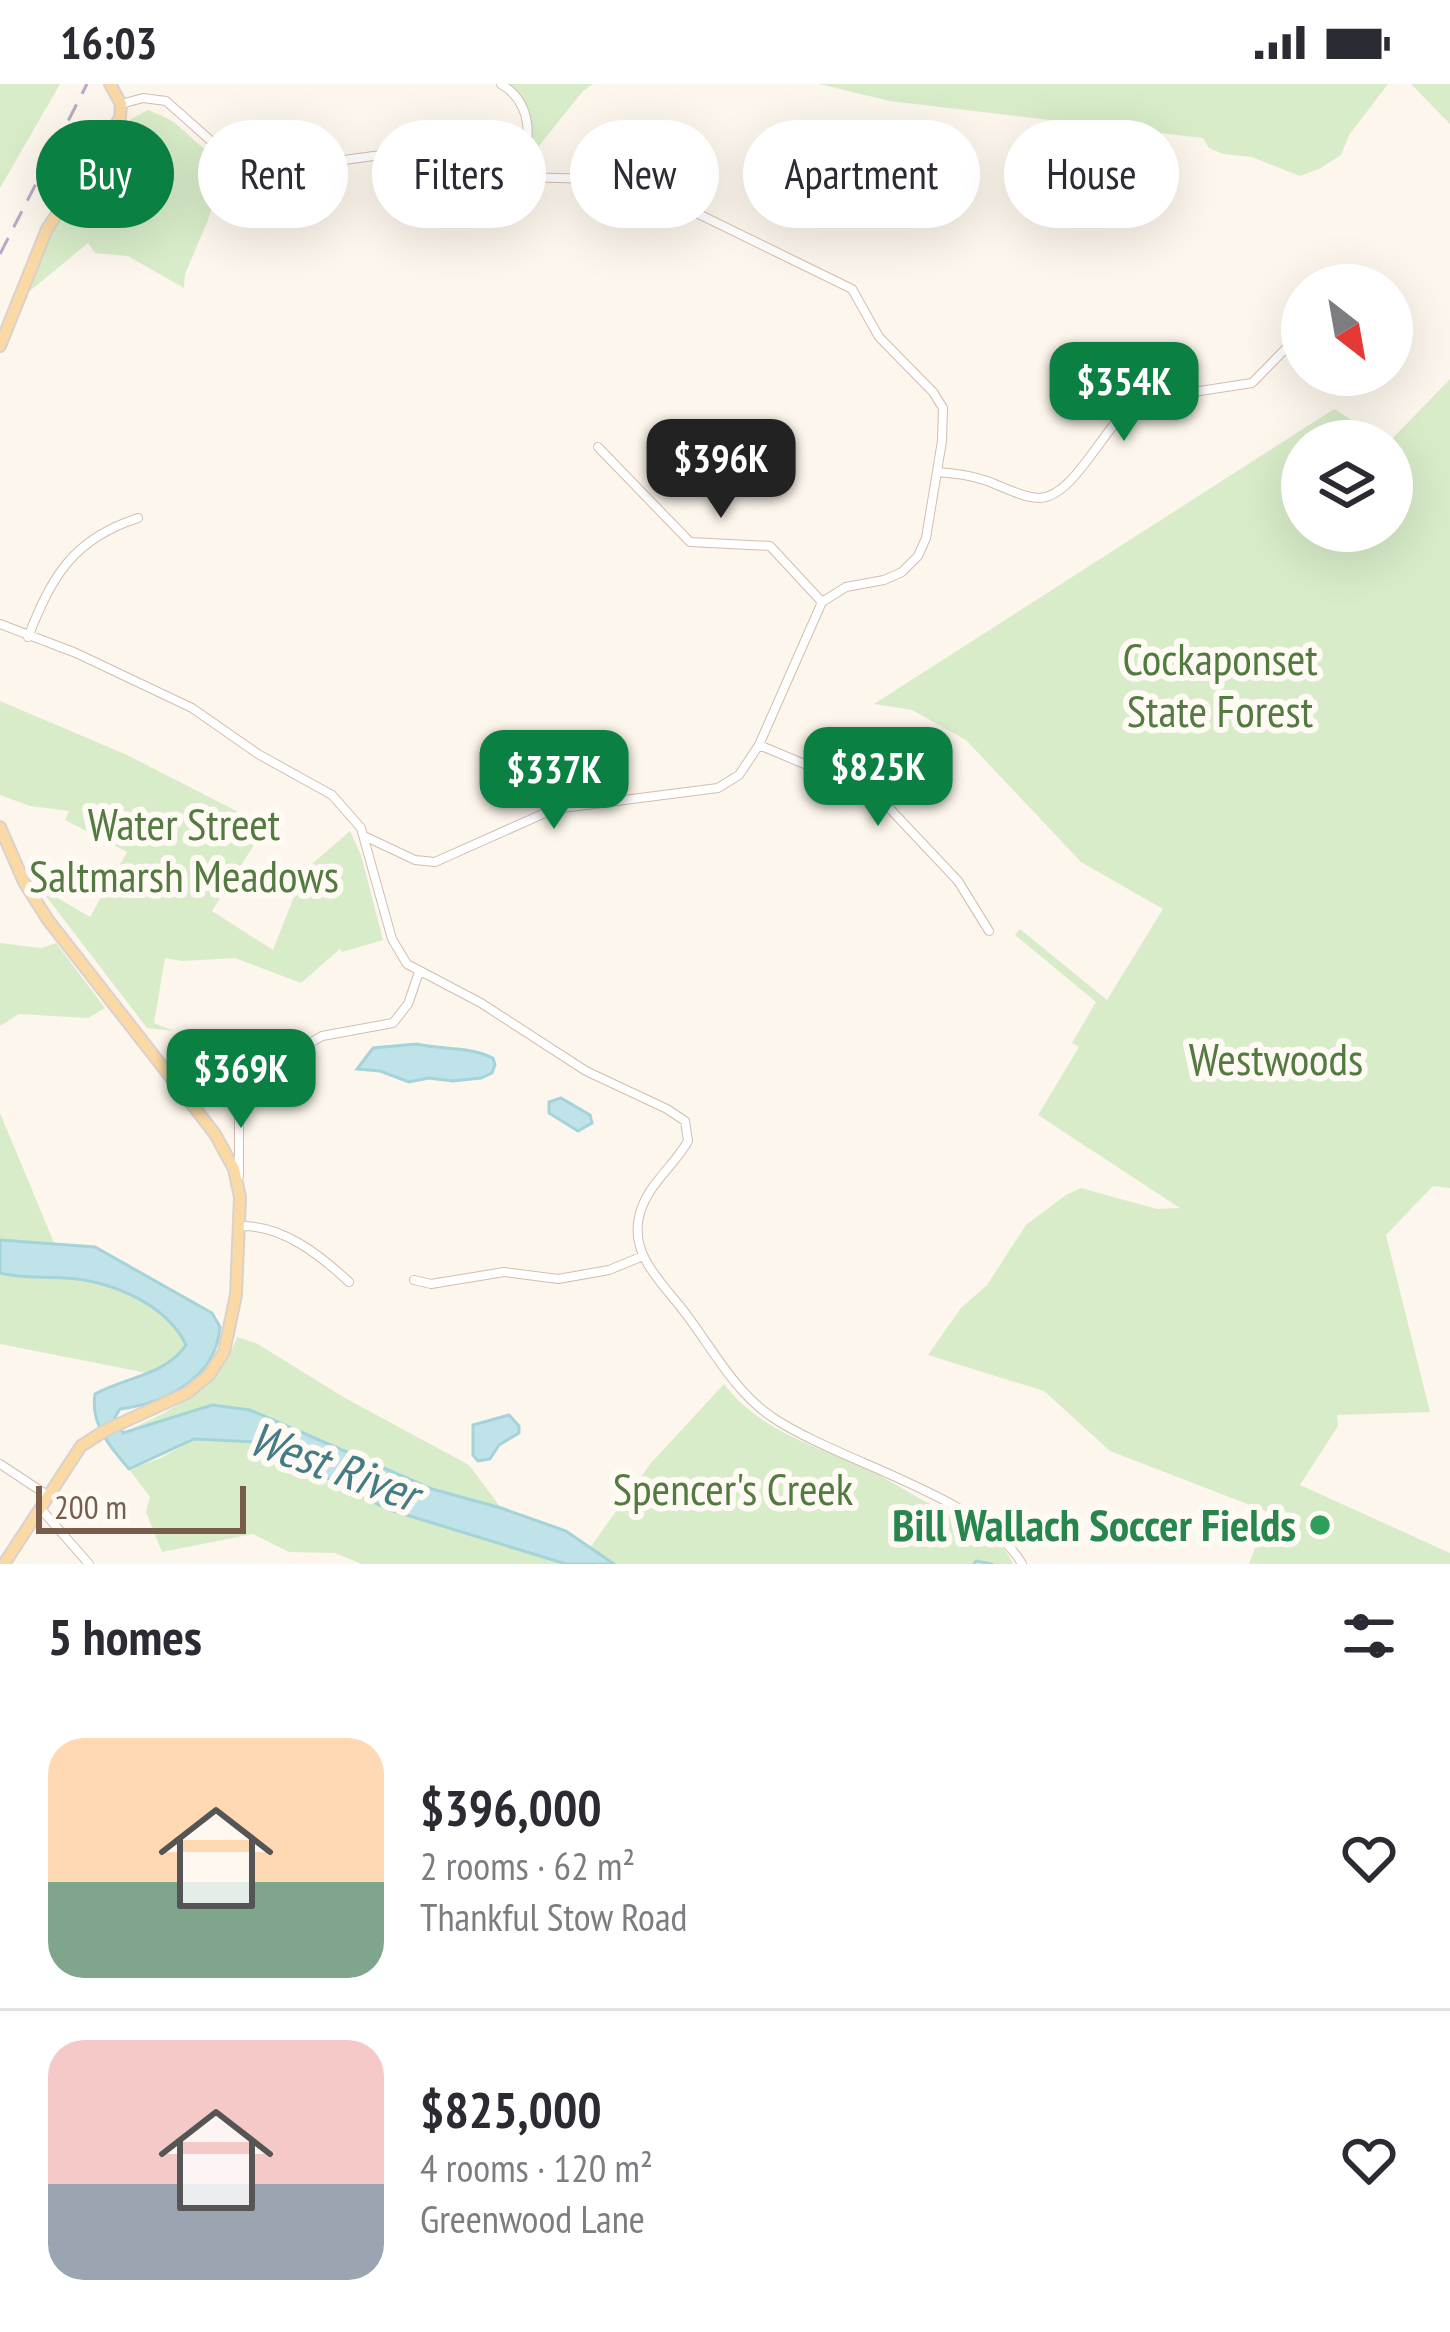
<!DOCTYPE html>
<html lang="en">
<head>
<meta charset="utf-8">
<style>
	:root { --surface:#fff; --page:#f2f2f3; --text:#2b2b33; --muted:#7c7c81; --line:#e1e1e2; --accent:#0b8043 }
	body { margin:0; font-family:"PT Sans Narrow",sans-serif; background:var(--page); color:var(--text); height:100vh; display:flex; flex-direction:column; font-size:45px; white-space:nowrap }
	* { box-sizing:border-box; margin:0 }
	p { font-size:39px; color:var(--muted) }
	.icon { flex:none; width:66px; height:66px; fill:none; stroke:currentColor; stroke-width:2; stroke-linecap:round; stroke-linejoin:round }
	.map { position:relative; height:1480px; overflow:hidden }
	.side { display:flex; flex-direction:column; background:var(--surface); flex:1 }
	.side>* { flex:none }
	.guide { position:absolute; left:36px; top:36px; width:1380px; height:108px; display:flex; gap:24px }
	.needle { width:78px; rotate:149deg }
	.buttons { position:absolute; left:1281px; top:180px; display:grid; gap:24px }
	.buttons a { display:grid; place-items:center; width:132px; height:132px; border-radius:50%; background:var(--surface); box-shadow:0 12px 48px #0002; font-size:60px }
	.scale { position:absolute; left:36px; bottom:30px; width:210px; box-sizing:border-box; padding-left:12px; border:6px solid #7a5c4d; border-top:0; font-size:33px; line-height:42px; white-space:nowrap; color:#7a5c4d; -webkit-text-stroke:9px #fffaf3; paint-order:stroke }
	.price { position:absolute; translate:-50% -102px; padding:0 27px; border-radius:24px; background:var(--accent); color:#fff; font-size:39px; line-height:78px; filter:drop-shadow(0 3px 6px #0008) }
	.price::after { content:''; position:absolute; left:50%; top:72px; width:36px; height:27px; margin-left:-18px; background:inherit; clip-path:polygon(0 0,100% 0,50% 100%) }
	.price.active { background:#222; color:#fff }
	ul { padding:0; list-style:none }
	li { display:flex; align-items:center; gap:36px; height:300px; padding:0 48px }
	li+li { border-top:3px solid var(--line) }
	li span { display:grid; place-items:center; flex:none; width:336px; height:240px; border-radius:36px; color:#555 }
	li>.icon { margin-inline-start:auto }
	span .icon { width:144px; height:144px; fill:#fffc; stroke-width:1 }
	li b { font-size:51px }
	h2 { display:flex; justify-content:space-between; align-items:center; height:144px; padding:0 48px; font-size:51px }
	.pill { padding:0 42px; border-radius:54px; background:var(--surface); box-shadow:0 12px 48px #0002; font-size:42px; line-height:108px }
	.pill.active { background:var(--accent); color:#fff }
	.status { display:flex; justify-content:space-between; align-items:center; height:84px; padding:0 60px; background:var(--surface); direction:ltr }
	.status svg { height:33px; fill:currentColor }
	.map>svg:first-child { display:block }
</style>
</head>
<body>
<div class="status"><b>16:03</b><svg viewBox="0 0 49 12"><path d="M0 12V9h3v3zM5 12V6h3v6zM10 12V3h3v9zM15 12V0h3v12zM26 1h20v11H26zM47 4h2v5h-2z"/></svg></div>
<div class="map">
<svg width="1450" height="1480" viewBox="0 0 1450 1480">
	<rect width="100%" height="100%" fill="#fdf6ec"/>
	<path fill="#d8ecc9" d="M 0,0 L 60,0 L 0,104 Z
		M 507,0 L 593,0 L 583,7 L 526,78 C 533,47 534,20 507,0 Z
		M 819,0 L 1388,0 L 1349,51 L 1341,71 L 1319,85 L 1300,92 L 1252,73 L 1223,70 L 1209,64 L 1203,54 L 890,17 Z
		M 1411,0 L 1450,0 L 1450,40 Z
		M 148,26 C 157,30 169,34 176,40 C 194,55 203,68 226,77 L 208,136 L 185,190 L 184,204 L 128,172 L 95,169 L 88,159 L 25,211 L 53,142 L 131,35 Z
		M 1450,295 L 1450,1104 L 1433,1102 L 1386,1151 L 1430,1328 L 1337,1331 L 1338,1342 L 1300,1401 L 1450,1469 L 1450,1480 L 1249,1480 L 1268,1428 L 1110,1367 L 1044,1307 L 928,1271 L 961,1224 L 987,1201 L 1026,1141 L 1066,1111 L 1081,1104 L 1157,1125 L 1180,1124 L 1038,1031 L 1079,963 L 1072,959 L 1096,918 L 1015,851 L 1020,845 L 1107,916 L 1163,825 L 1081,778 L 966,656 L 912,626 L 874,620 L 1334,325 L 1386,357 L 1302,357 L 1302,447 L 1392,447 L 1390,357 Z
		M 0,617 L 127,671 L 266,742 L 212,827 L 273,866 L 304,787 L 350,747 L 361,771 L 383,856 L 342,868 L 340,865 L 301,899 L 235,874 L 182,877 L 165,874 L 154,939 L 174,947 L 147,944 L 39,803 L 90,833 L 127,768 L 65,736 L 69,727 L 30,722 L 0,711 Z
		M 0,859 L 41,864 L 56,859 L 105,924 L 88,934 L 19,930 L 0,942 Z
		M 0,1029 L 55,1161 L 0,1156 Z
		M 0,1189 C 23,1195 43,1192 66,1194 C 110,1197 166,1220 186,1261 L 174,1277 L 147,1289 L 0,1260 Z
		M 237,1253 L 256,1259 L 345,1314 L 469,1381 L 501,1424 L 432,1405 L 250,1326 L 212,1321 L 123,1349 C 170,1326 219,1307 237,1253 Z
		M 724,1300 C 762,1350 822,1363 875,1389 C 894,1399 912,1411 932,1421 C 959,1436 1001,1449 1013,1480 L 615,1480 L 589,1465 L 651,1379 Z
		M 194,1355 L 258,1358 L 469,1448 L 566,1480 L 362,1480 L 335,1469 L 289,1468 L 253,1450 L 162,1468 L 146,1428 L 150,1413 L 129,1385 L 161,1374 Z"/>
	<path fill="#bfe3e8" stroke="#a5d3da" stroke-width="3" d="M 416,960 C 442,966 468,962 493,974 L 495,981 L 492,989 L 481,994 L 453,997 L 429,994 L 409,998 L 380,987 L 357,985 L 373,964 Z
		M 561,1014 L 590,1031 L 592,1039 L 578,1047 L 549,1029 L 549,1018 Z
		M 0,1156 L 95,1163 L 212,1229 L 220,1243 C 216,1294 166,1319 120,1325 L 115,1333 L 123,1349 L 212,1321 L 250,1326 L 432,1405 L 501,1424 L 566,1447 L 614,1480 L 566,1480 L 387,1425 L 258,1358 L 194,1355 L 129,1385 C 110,1363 90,1340 95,1310 C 126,1293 166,1291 186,1261 C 166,1219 110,1197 66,1194 C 43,1192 23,1195 0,1189 Z
		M 509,1331 L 519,1342 L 519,1349 L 499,1361 L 490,1375 L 478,1377 L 473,1371 L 473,1341 Z"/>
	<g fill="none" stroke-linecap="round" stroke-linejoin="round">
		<path stroke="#a5d3da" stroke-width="3" d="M 974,1480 L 976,1477 L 992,1480"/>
		<defs>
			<path id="minor" d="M 501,0 C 536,21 529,57 522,93
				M 121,20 L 143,14 L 166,17 L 210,56 L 261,72 L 322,79 L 396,69 L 522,93 L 629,96 L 852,205 L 879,253 L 933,308 L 943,324 L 942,357 L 926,454 L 918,472 L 902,488 L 884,496 L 846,503 L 822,518 L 759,661 L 739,691 L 718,704 L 554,725 L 435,778 L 415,776 L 364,752
				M 598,363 L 690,458 L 770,462 L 822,518
				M 937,388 C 953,389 969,391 984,396 C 1000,401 1022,414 1039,414 C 1077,413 1105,335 1141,316 L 1252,299 L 1302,248
				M 0,540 L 76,569 L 192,624 L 258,670 L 332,711 L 361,744 L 392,855 L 407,880 L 481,919 L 586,987 L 667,1025 L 685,1037 L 688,1057 C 673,1084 646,1101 639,1133 C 631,1169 658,1195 679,1221 C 709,1258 732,1306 772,1333 C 838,1378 984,1413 1022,1480
				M 28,553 C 52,492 73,455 138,434
				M 759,661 L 876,710 L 958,797 L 989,847
				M 239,1092 L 239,1015 L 246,997 L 322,952 L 393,939 L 408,920 L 419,888
				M 240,1142 C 282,1141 319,1170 349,1198
				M 414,1196 L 431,1200 L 504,1188 L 558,1195 L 609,1186 L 643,1172
				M 0,1380 L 47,1411
				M 40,1424 L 89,1480"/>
			<path id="major" d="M 0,262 L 47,145 L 120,34 L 121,20 L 110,0
				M 0,743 L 24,798 L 48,836 L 215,1050 L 234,1085 L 240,1113 L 236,1211 L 224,1268 L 209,1291 L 187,1309 L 106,1346 L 81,1362 L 4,1480"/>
		</defs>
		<use href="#minor" stroke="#d1beb0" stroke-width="10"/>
		<use href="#major" stroke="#dad1cd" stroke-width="14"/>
		<use href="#minor" stroke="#fff" stroke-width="8"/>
		<use href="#major" stroke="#fbd9a5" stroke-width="10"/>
		<path stroke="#b9a8c9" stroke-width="3" stroke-dasharray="18 12" stroke-linecap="butt" d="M 0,170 L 87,0"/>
	</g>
	<circle fill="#2e9e5b" stroke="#fffaf3" stroke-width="4.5" cx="1320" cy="1441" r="12"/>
	<g text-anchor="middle" stroke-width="12" stroke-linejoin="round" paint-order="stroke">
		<g font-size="45" fill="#537a41" stroke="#fffaf3">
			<text x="1220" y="591">Cockaponset<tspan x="1220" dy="52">State Forest</tspan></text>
			<text x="184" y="756">Water Street<tspan x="184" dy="52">Saltmarsh Meadows</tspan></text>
			<text x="1276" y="991">Westwoods</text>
			<text x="733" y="1421">Spencer's Creek</text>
		</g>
		<g font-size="45" font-weight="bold" fill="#27864d" stroke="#fffaf3" text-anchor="end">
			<text x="1296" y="1457">Bill Wallach Soccer Fields</text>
		</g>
		<g font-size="48" font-style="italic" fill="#437c86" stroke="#fffaf3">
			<text transform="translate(334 1382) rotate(20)" y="17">West River</text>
		</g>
	</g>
</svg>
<div class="buttons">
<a><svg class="needle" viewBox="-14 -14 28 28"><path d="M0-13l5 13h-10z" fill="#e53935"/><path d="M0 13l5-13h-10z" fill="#7c7c81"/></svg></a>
<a><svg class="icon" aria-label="layers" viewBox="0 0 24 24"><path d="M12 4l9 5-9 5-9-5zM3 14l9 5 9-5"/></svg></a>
</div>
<div class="scale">200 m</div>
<b class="price" style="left:1124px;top:360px">$354K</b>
<b class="price active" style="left:721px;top:437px">$396K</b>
<b class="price" style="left:878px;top:745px">$825K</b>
<b class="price" style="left:554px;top:748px">$337K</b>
<b class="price" style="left:241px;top:1047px">$369K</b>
<div class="guide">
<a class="pill active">Buy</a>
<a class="pill">Rent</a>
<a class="pill">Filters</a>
<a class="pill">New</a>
<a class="pill">Apartment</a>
<a class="pill">House</a>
</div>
</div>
<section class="side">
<h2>5 homes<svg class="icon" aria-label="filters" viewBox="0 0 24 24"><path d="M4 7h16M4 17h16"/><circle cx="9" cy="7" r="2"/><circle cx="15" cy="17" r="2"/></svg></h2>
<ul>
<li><span style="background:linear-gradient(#ffd9b3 60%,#7fa58c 0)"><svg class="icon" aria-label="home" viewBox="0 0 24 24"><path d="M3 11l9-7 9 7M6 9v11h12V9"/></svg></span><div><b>$396,000</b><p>2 rooms · 62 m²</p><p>Thankful Stow Road</p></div><svg class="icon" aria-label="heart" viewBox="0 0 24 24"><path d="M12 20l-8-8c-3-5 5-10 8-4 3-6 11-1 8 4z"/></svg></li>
<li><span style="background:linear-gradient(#f6c9c9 60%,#9aa5b1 0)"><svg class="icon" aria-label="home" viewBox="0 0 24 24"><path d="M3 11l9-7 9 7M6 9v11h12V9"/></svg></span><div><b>$825,000</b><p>4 rooms · 120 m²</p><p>Greenwood Lane</p></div><svg class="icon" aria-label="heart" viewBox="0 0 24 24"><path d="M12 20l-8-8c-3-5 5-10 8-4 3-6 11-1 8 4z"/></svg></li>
</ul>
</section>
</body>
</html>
